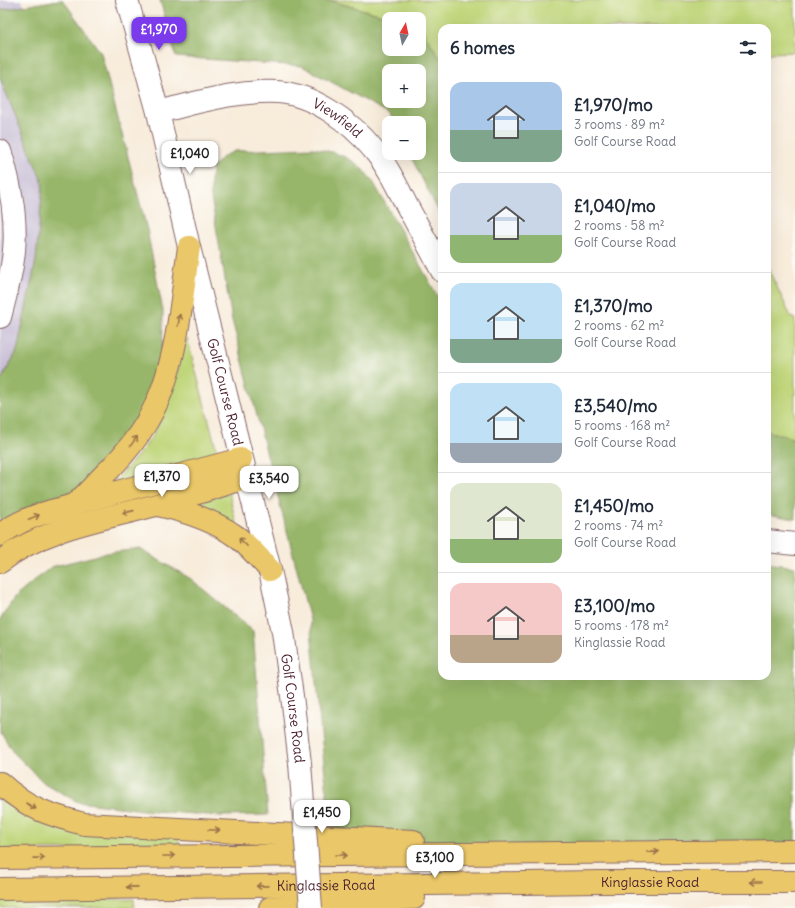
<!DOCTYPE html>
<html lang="en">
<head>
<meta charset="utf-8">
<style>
	:root { --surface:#fff; --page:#f6f6f7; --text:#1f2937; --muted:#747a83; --line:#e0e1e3; --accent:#7c3aed }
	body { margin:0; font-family:Delius,sans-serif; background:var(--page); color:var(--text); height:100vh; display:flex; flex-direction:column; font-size:15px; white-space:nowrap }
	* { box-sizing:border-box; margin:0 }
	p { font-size:13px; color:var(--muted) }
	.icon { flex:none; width:22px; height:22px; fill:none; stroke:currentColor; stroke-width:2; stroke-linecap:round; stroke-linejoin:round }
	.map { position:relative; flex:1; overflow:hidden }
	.sheet { position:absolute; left:438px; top:24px; width:333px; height:656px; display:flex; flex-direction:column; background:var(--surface); border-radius:12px; box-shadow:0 4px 16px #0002 }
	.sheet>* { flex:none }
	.needle { width:26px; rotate:9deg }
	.fabs { position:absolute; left:382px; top:12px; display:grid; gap:8px }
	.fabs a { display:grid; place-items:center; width:44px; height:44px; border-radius:8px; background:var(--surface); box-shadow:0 4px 16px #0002; font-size:20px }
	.price { position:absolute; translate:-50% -34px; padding:0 9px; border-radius:8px; background:#fff; color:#222; font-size:13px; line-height:26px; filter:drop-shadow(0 1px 2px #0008) }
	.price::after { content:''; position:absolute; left:50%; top:24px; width:12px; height:9px; margin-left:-6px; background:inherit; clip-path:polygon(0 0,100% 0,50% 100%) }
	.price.current { background:var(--accent); color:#fff }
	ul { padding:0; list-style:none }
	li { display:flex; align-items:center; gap:12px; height:100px; padding:0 12px }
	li+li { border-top:1px solid var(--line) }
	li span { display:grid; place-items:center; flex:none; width:112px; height:80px; border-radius:12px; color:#555 }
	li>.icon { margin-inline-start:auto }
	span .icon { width:48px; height:48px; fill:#fffc; stroke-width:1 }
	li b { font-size:17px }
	h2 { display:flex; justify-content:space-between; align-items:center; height:48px; padding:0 12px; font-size:17px }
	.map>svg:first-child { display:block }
</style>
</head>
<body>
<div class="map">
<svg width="795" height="908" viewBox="0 0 795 908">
	<rect width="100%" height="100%" fill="#fdfcf7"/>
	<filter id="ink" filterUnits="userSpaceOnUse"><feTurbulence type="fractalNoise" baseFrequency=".025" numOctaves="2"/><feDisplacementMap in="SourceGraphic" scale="8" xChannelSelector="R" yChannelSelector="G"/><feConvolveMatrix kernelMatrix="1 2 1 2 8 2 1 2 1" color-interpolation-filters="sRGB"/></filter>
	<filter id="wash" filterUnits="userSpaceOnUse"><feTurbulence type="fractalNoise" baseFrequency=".012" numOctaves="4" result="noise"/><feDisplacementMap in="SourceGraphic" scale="16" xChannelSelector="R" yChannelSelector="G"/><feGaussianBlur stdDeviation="0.9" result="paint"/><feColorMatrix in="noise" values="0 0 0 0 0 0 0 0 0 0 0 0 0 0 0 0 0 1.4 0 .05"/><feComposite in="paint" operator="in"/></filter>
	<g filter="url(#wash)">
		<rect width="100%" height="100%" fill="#f8ecdb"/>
		<path fill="#c9bfd7" d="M 0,0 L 22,0 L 82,225 L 0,502 Z"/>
		<path fill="#bfd579" stroke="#847a52" d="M 328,0 L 795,0 L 795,52 L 769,53 L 767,62 L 767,28 L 442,28 L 442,62 L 419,25 L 419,19 L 397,19 Z
			M 767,266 L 791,317 L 795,319 L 795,439 L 767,431 Z
			M 187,338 L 218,455 L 114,484 C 127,466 143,452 154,433 C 170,404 177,370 187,338 Z
			M 229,493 L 237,527 L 195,506 L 193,503 Z
			M 0,796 L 179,837 L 179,848 L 0,850 Z
			M 134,899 L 134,908 L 0,908 L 0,900 Z"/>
		<path fill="#97b669" stroke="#706a4a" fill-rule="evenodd" d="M 59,0 L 63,0 L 101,53 L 147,230 L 163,311 L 162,390 L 75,504 L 0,535 L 0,382 L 17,351 L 36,260 L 43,184 L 0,78 L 0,10 Z
			M 160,0 L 327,0 L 397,19 L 389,19 L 389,49 L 419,49 L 419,25 L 442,61 L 442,218 L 409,153 L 419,153 L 419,123 L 394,123 L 390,114 L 302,66 L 176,57 ZM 389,71 L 419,71 L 419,101 L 389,101 Z
			M 313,148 C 330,151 346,155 359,166 C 364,170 368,176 372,180 L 442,304 L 442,676 L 767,676 L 767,563 L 795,567 L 795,851 L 620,853 L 331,836 L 310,620 L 232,320 L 211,197 C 211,171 209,162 235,151 Z
			M 767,431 L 795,439 L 795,519 L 767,514 Z
			M 140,549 L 191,579 L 253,631 L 268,815 L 220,816 L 143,810 L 78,802 L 44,783 L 12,751 L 0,730 L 0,620 L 15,597 L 51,567 L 107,553 Z"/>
	</g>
	<g filter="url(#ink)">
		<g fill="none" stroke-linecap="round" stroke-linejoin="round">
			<defs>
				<g id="minor">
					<path id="s1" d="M 127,0 L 158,112 L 189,247 L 270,570 L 283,632 L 292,696 L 300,763"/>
					<path id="s2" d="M 158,112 C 197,103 236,90 277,92 C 313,94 351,122 373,149 C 387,165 397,186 406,204 C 418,226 430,248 442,271"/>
					<path d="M 0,151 C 10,182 17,218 14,251 C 12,273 6,295 0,317"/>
					<path d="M 767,541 L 795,544"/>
				</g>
				<g id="major">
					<path d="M 76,503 L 241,459"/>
					<path d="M 158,505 C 185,511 214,520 237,537 C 249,546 260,559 270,570"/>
					<path d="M 0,535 C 15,523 33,516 51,511 C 59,509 68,507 75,504 C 81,500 96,483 103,476 C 128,452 150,423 162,390 C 179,344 182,294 189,247"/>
					<path d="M 0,562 C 45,527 102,520 156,505 C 186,497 216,487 246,478"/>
					<path d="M 0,783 C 27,808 49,815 84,824 L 413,841"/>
					<path d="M 0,858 L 795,851"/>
					<path id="s3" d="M 0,889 L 602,882 L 795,882"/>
					<path d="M 270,908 L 414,898"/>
				</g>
			</defs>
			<use href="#minor" stroke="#876769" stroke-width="24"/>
			<use href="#major" stroke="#876769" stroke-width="24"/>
			<use href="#minor" stroke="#fff" stroke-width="22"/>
			<use href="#major" stroke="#eac769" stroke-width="22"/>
			<defs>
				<path id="minor-bridge" d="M 300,763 L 311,908"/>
			</defs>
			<use href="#minor-bridge" stroke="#876769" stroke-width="24" stroke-linecap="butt"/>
			<use href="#minor-bridge" stroke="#fff" stroke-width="22"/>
		</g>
		<defs><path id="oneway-shaft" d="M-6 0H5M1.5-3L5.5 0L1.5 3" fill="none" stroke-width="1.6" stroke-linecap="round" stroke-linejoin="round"/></defs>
		<g stroke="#9a734a">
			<use href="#oneway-shaft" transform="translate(179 320) rotate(-81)"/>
			<use href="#oneway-shaft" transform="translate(134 441) rotate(-55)"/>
			<use href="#oneway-shaft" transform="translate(128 512) rotate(167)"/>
			<use href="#oneway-shaft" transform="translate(34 517) rotate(-22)"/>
			<use href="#oneway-shaft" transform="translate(243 542) rotate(-135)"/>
			<use href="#oneway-shaft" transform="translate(31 806) rotate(30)"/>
			<use href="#oneway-shaft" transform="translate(214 830) rotate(3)"/>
			<use href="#oneway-shaft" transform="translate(653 852) rotate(-1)"/>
			<use href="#oneway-shaft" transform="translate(341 855)"/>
			<use href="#oneway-shaft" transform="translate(169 856)"/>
			<use href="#oneway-shaft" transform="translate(39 858) rotate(-1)"/>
			<use href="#oneway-shaft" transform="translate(756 882) rotate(180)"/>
			<use href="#oneway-shaft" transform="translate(262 886) rotate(179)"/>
			<use href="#oneway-shaft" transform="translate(132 887) rotate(179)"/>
		</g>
	</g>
	<g text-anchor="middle" stroke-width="3.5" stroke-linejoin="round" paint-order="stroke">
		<g font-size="14" fill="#4a1f2b" stroke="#fdfcf7">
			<text dy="5" stroke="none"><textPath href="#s2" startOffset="188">Viewfield</textPath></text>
			<text dy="5" stroke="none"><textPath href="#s1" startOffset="404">Golf Course Road</textPath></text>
			<text dy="5" stroke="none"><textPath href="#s1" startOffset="728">Golf Course Road</textPath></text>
			<text dy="5" stroke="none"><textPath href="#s3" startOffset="650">Kinglassie Road</textPath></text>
			<text dy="5" stroke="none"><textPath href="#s3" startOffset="326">Kinglassie Road</textPath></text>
		</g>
	</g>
</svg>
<div class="fabs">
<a><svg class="needle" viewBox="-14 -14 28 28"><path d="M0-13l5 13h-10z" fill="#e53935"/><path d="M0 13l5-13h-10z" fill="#747a83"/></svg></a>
<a>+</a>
<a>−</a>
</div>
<b class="price current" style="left:159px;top:51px">£1,970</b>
<b class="price" style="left:190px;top:175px">£1,040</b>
<b class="price" style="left:162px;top:498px">£1,370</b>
<b class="price" style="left:269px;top:500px">£3,540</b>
<b class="price" style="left:322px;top:834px">£1,450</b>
<b class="price" style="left:435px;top:879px">£3,100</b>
<section class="sheet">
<h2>6 homes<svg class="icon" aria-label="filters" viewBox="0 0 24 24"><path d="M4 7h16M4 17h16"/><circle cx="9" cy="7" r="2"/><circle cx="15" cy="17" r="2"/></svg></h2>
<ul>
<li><span style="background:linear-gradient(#a9c7e8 60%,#7fa58c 0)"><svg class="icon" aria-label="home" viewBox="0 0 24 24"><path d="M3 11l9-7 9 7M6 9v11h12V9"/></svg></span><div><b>£1,970/mo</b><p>3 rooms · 89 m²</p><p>Golf Course Road</p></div></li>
<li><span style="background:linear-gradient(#c9d6e8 65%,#8fb573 0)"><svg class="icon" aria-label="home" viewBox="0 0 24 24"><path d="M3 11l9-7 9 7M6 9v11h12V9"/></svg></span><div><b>£1,040/mo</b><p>2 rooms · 58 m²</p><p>Golf Course Road</p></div></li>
<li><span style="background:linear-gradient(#bfe0f5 70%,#7fa58c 0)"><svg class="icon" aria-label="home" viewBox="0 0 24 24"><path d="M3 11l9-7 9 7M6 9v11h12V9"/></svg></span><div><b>£1,370/mo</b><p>2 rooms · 62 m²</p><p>Golf Course Road</p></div></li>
<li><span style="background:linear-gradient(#bfe0f5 75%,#9aa5b1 0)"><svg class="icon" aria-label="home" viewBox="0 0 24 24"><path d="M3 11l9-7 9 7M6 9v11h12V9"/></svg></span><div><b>£3,540/mo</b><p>5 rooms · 168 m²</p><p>Golf Course Road</p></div></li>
<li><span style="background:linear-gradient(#dfe7d0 70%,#8fb573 0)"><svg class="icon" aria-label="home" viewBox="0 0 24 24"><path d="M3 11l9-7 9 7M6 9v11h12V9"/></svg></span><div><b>£1,450/mo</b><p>2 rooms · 74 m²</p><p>Golf Course Road</p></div></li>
<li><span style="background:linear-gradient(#f6c9c9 65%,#b9a48a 0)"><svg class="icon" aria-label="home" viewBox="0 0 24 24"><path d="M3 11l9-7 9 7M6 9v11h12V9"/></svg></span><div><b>£3,100/mo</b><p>5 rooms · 178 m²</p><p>Kinglassie Road</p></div></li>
</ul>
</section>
</div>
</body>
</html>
